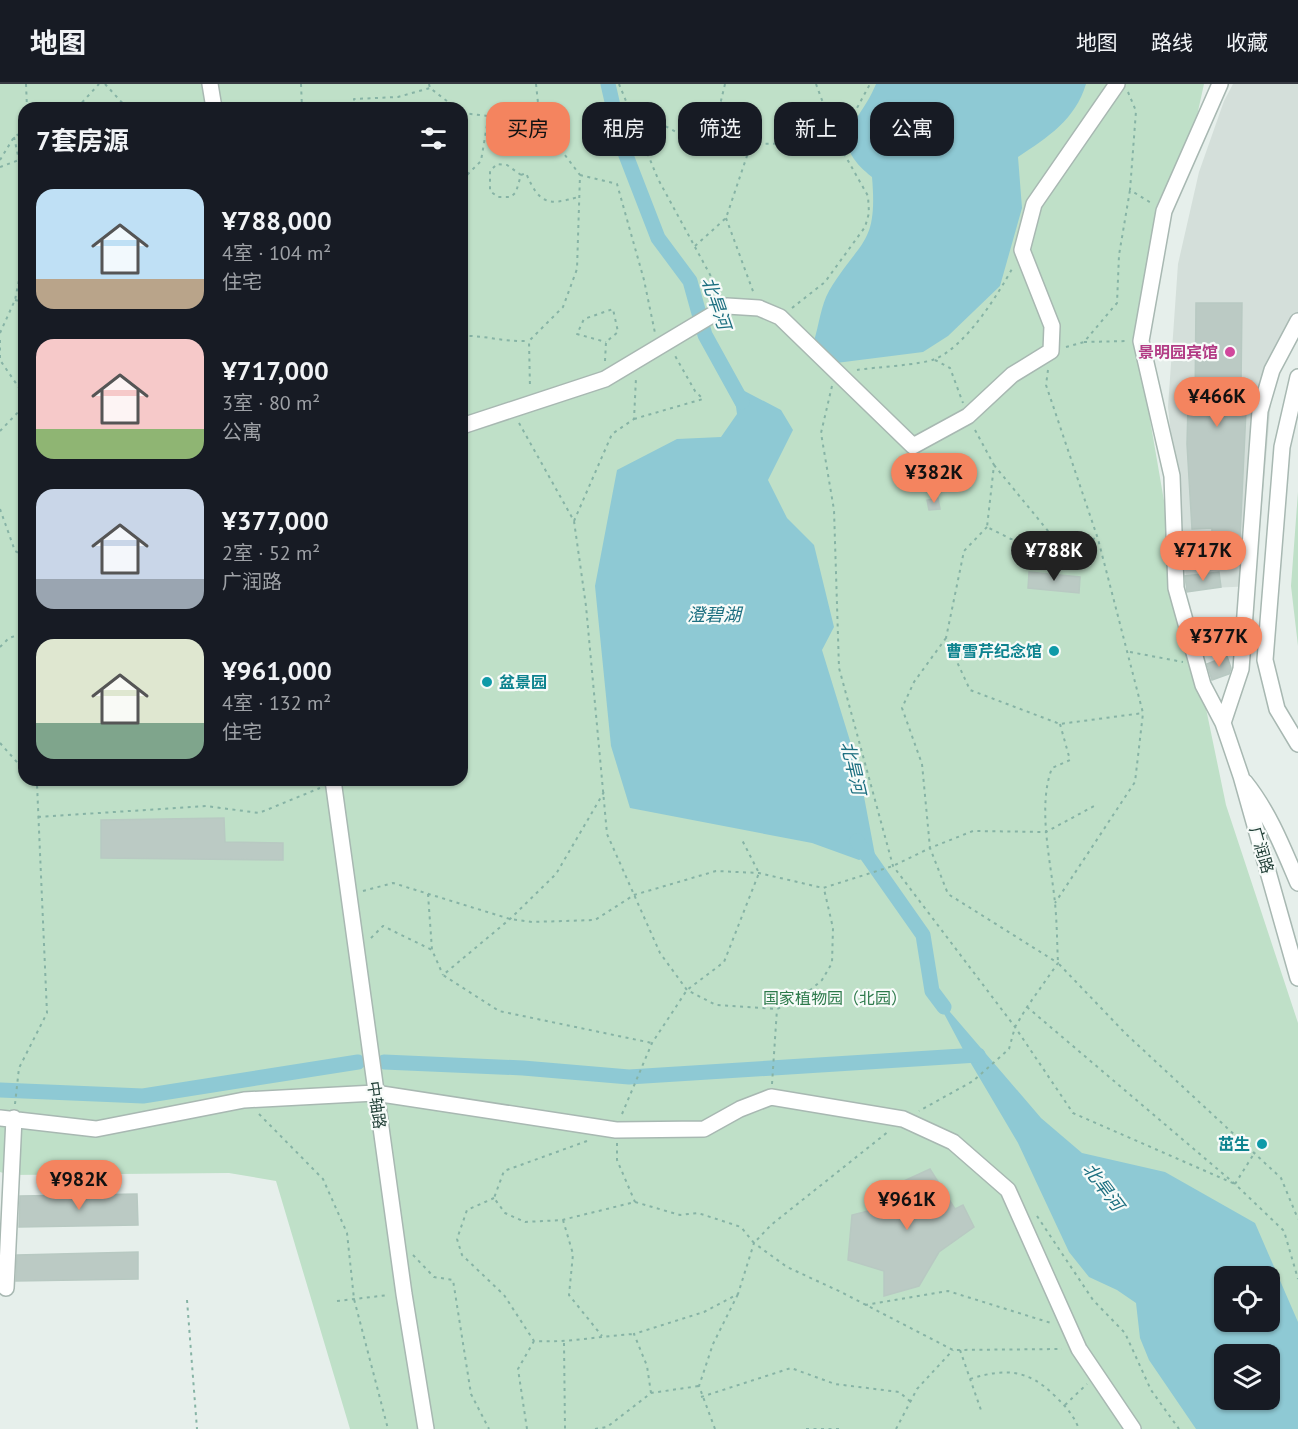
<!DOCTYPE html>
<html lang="zh">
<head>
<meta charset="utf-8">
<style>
	:root { --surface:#171b24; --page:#20242c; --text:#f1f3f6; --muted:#9ea1a6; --line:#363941; --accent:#f4845f }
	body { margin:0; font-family:"PT Sans","Noto Sans SC",sans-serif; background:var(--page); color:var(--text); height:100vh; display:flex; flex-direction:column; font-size:22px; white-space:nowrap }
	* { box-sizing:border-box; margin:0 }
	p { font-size:20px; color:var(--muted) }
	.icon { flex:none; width:33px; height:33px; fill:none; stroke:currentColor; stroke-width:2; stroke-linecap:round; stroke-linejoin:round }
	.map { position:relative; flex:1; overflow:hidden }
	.side { position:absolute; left:18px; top:18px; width:450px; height:684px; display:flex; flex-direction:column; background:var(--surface); border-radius:18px; box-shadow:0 2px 4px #0004 }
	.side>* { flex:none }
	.banner { position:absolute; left:486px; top:18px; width:570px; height:54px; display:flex; gap:12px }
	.buttons { position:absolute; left:1214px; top:1182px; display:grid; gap:12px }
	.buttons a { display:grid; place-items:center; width:66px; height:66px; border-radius:12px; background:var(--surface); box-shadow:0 2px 4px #0004; font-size:30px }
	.price { position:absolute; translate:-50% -51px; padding:0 14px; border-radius:21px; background:var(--accent); color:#111; font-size:20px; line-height:39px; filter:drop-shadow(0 2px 3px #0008) }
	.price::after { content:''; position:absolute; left:50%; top:36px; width:18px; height:14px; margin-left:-9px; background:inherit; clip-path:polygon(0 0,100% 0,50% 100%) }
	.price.selected { background:#222; color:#fff }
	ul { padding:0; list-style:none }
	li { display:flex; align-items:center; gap:18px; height:150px; padding:0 18px }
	li span { display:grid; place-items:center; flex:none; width:168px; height:120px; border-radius:18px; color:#555 }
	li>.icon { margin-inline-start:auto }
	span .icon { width:72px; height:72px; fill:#fffc; stroke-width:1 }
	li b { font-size:26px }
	h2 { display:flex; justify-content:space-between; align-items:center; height:72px; padding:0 18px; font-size:26px }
	.pill { padding:0 21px; border-radius:18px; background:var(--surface); box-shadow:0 2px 4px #0004; font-size:21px; line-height:54px }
	.pill.selected { background:var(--accent); color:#111 }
	header { display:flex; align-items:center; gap:36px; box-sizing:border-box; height:84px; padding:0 30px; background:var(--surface); border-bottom:2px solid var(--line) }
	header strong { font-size:28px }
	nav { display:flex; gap:33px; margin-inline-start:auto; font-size:21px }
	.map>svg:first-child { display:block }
</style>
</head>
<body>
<header>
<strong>地图</strong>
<nav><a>地图</a><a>路线</a><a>收藏</a></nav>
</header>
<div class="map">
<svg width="1298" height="1345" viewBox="0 0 1298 1345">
	<rect width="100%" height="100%" fill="#e6efeb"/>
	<path fill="#d4dfda" d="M 1233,0 L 1298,0 L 1298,252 L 1272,305 L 1255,502 L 1187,505 L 1168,323 L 1178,180 L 1199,88 L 1224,17 Z"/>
	<path fill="#bfe0c8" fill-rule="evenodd" d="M 0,0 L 1204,0 L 1195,41 L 1156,123 L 1136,254 L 1169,446 L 1226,721 L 1298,939 L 1298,1345 L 350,1345 L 276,1097 L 229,1089 L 10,1091 L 0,1088 ZM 24,24 L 462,24 L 462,696 L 24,696 ZM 1224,1192 L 1269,1192 L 1269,1238 L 1224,1238 ZM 1224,1270 L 1269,1270 L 1269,1316 L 1224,1316 Z
		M 1298,408 L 1298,562 L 1291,502 Z"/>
	<path fill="#8ec9d4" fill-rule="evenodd" d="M 876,0 L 1086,0 C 1075,36 1048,53 1018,73 L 1022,124 L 1000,202 L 948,252 L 923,268 L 836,279 L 814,257 C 819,241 821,221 829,207 C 860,155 878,162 872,93 C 824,55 860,40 876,0 Z
		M 733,301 L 781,326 L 793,346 L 768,396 L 787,434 L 814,461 L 834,543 L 822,566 L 859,686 L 875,771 L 859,776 L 812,759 L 630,724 L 611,662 L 595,502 L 617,386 L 677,355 L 721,353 L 737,330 Z
		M 932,907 L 1041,1034 L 1082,1069 L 1165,1088 L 1255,1139 L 1298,1238 L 1298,1345 L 1196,1345 L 1149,1276 L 1140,1254 L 1136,1219 L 1117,1206 L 1089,1193 L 1069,1168 L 1018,1059 L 966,971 ZM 1269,1192 L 1269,1238 L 1224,1238 L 1224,1192 ZM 1269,1270 L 1269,1316 L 1224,1316 L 1224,1270 Z"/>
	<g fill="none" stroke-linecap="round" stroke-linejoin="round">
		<path stroke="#8ec9d4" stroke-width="15" d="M 608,0 L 622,61 L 658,154 L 690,197 L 705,251 L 742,318
			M 857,757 L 923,851 L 932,907 L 944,923
			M 384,978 L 523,984 L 629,993 L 978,971
			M 0,1006 L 143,1012 L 358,978"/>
	</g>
	<path fill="#bbcac4" stroke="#b8c9c2" stroke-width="1.5" d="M 1196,219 L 1242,219 L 1241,303 L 1233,303 L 1233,325 L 1246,326 L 1239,475 L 1211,473 L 1212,444 L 1192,445 L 1187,360 L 1188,322 L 1195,322 Z
		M 938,414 L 940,425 L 929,426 L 927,416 Z
		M 1029,488 L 1080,493 L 1079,509 L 1028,504 Z
		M 1219,488 L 1221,503 L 1187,508 L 1185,492 Z
		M 1227,572 L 1231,584 L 1229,590 L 1212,596 L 1207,580 Z
		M 224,734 L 225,758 L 283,759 L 283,776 L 101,774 L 101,736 Z
		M 930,1085 L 955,1125 L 963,1121 L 974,1143 L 939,1168 L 919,1202 L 884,1212 L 884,1187 L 848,1176 L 852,1131 L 880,1124 L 873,1111 Z
		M 137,1110 L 138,1141 L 19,1143 L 20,1112 Z
		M 138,1168 L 138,1195 L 16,1197 L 17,1171 Z"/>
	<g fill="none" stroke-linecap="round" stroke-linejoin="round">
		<defs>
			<path id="minor" d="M 210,0 L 214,24
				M 1220,0 L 1164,127 L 1141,257 L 1172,392 L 1176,504 L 1203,601 L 1223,639 L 1241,692 L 1298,894
				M 1298,293 L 1282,363 L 1265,576 L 1277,625 L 1298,660
				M 462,342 L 605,295 L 727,222 L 759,224 L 780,233 L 913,362 L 968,332 L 1012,291 L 1051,267 L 1052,242 L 1022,166 L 1034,120 L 1117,0
				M 1223,639 L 1241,585 L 1260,327 L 1272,286 L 1298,237
				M 333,696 L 404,1210 L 426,1345
				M 1245,698 C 1269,728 1283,764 1298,799
				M 0,1034 L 96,1045 L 244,1016 L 375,1009 L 616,1046 L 704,1045 L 740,1025 L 771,1013 L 903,1035 L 953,1058 L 1008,1106 L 1079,1265 L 1133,1345
				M 6,1204 L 14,1034"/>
		</defs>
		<use href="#minor" stroke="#a8b8b2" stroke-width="18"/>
		<path stroke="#86b3a5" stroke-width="2" stroke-dasharray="3 4.5" stroke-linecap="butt" d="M 26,0 L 27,24
			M 105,0 L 127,24
			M 301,0 L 302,24
			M 429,0 L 430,4 L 456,24
			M 536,0 L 540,38
			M 619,0 L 658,95 L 720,209
			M 725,0 L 720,21 L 724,42 L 751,60 L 838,59 L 870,0
			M 1128,8 L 1136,27 L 1130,106 L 1153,120
			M 626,21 L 680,50 L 684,26 L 693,29 L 719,22
			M 77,24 L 99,0
			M 354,24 L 354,15 L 398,13 L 430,4
			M 462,29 L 540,38 L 580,91 L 577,185 L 563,223 L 529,257 L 530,304
			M 14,53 L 19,76 L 24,73
			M 0,76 L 14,53 L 24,47
			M 0,83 L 19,76 L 24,158
			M 521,91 L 507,81 L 497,80 L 490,87 L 490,107 L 498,113 L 511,113 L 516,108 L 521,91 L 526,89 C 539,120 548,122 578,113
			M 580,91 L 617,100 L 644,196 L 655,249
			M 462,96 L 481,77 L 488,35
			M 726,134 L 754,210
			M 695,162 L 726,134 L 751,60
			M 15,216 L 24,218
			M 792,224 L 825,198 L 865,143 L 869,129 L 868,112 L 838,59 L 816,0
			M 0,249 L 15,216 L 24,171
			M 462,252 C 484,251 503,258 527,257
			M 0,256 L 0,276 L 24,311
			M 1084,258 L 1127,257
			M 1066,263 L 1084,258 L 1117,219 L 1119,171 L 1130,106
			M 935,276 L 950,284 L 963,319
			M 605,277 L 606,258 L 618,248 L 613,225 L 584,235 L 577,250 L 606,258
			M 857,286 C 875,283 921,281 935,275 C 965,263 998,211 1013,183
			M 1048,286 L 1046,301 L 1098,455 L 1143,629 L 1135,698 L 1055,819
			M 832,302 L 821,349 L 834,426 L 839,584 L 893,782 L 1015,943 L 1073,1029 L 1235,1100
			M 634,335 L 703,315 L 695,307 L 674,270
			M 519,339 L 574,437 L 586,522 L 607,750 L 660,869 L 687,906 L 716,921 L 777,925 L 801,914 L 822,896 L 832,879 L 833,844 L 824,805
			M 975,346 L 994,381 L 987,443 L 1011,455 L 1053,453 L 1098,455
			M 0,347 L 24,322
			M 994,381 L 1053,453
			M 0,425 L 15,467 L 24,472
			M 574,437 L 612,350 L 634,335 L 636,294
			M 987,443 L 964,467 L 946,554 L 970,606 L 1060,640 L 1143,629
			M 946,554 L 914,598 L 902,624 L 922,680 L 930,764 L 973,747 L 1046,748 L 1096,721
			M 0,563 L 9,554 L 24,549
			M 1130,568 L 1183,578
			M 1060,640 L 1070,676 L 1052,684 C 1037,723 1051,778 1055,819 C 1057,839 1057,859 1058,879 L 1126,950 L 1281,1094 L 1298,1135
			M 0,659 L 24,686
			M 604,708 L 556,790 L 510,835 L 443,891 L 499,927 L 652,959
			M 38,733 L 206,722 L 259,729 L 320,704
			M 363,807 L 393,799 L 510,835 L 532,838 L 595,836 L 634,811 L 716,787 L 759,789 L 823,804 L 893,782 L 930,764 L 948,810 L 1058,879 L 1027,923 L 1015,943 L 1009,965 L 973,997 L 919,1027
			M 428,810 L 432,866 L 443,891
			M 371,854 L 383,842 L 432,866
			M 1027,923 L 1235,1100 L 1284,1147 L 1298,1195
			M 772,1000 L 777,925
			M 15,1020 L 19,984 L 47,929 L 37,700 L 33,696
			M 259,1030 L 323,1095 L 347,1149 L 354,1215 L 388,1345
			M 622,1030 L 652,959 L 687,906 L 724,878 L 759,789 L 741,754
			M 587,1057 L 504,1087 L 494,1114 L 505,1129 L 525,1138 L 562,1136 L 635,1118 L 680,1131 L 698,1129 L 741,1143 L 754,1159 L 771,1141 L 889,1047
			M 617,1059 L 617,1076 L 635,1118
			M 1235,1100 L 1255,1068
			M 494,1114 L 467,1126 L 457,1155 L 462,1171 L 504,1211 L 534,1257 C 568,1259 600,1252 634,1250
			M 1037,1132 L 1093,1216 L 1125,1249 L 1151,1306 L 1179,1345
			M 563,1136 L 573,1170 L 569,1211 L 602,1252
			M 413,1171 L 434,1193 L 453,1196 L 471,1310 L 489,1345
			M 187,1216 L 197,1345
			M 337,1217 L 389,1211
			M 865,1221 L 948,1207 L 1051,1239
			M 564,1259 L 565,1345
			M 960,1266 L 982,1329
			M 970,1295 C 1005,1284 1028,1285 1055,1312 C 1066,1323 1073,1330 1079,1345
			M 651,1309 L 647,1282 L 634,1250 L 704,1228 L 738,1210 L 754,1159 L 787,1183 L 841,1208 L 953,1266 L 1062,1265
			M 701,1313 L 791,1284 L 835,1300 L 899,1308 L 911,1318
			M 1065,1321 L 1087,1300
			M 527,1345 L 518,1285 L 534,1257
			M 595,1345 L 607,1343 L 651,1309 L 699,1302
			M 715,1345 L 699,1302 L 713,1260 L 738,1210
			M 806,1345 L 839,1345
			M 896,1345 L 917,1305 L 953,1266"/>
		<use href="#minor" stroke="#fff" stroke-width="15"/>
	</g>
	<circle fill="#d1479c" stroke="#f7fbf9" stroke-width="2" cx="1230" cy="268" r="6"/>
	<g fill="#0f9aa8" stroke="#f7fbf9" stroke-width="2">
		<circle cx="1054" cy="567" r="6"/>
		<circle cx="487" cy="598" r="6"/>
		<circle cx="1262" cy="1060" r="6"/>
	</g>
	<g text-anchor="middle" stroke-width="4.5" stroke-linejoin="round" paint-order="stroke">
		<g font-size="16" font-weight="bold" fill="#b23c85" stroke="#f7fbf9" text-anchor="end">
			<text x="1218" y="274">景明园宾馆</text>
		</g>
		<g font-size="16" font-weight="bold" fill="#0d838f" stroke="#f7fbf9" text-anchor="end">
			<text x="1042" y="573">曹雪芹纪念馆</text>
			<text x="499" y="604" text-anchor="start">盆景园</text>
			<text x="1250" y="1066">茁生</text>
		</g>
		<g font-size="16" fill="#24423a" stroke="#f7fbf9">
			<text transform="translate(1262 766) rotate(74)" y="6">广润路</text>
			<text transform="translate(377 1021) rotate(82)" y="6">中轴路</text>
		</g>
		<g font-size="16" fill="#2d7a4b" stroke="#f7fbf9">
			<text x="835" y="920">国家植物园（北园）</text>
		</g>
		<g font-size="18" font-style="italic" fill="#1c6f80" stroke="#f7fbf9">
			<text transform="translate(716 219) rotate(71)" y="6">北旱河</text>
			<text x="714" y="537">澄碧湖</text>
			<text transform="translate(853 684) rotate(77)" y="6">北旱河</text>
			<text transform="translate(1103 1103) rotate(53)" y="6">北旱河</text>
		</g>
	</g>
</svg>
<div class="buttons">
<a><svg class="icon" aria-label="locate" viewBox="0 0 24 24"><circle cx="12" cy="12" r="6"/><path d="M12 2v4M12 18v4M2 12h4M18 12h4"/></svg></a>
<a><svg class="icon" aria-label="layers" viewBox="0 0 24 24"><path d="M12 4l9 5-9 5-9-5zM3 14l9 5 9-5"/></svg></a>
</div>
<b class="price" style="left:1217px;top:344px">¥466K</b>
<b class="price" style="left:934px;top:420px">¥382K</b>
<b class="price selected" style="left:1054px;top:498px">¥788K</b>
<b class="price" style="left:1203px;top:498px">¥717K</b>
<b class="price" style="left:1219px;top:584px">¥377K</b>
<b class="price" style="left:79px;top:1127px">¥982K</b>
<b class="price" style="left:907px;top:1147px">¥961K</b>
<div class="banner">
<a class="pill selected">买房</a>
<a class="pill">租房</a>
<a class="pill">筛选</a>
<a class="pill">新上</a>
<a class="pill">公寓</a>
</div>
<section class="side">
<h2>7套房源<svg class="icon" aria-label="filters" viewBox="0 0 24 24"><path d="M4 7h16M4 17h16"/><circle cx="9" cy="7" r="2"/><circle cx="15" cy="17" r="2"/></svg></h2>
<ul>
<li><span style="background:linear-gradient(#bfe0f5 75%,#b9a48a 0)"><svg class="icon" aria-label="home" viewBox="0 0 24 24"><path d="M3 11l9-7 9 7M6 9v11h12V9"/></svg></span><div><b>¥788,000</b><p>4室 · 104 m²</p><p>住宅</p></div></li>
<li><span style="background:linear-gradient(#f6c9c9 75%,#8fb573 0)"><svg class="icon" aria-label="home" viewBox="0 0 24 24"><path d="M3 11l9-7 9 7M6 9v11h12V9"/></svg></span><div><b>¥717,000</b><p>3室 · 80 m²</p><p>公寓</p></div></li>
<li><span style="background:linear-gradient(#c9d6e8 75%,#9aa5b1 0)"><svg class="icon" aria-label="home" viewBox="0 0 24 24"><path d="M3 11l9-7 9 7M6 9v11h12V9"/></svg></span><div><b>¥377,000</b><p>2室 · 52 m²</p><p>广润路</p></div></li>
<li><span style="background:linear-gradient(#dfe7d0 70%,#7fa58c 0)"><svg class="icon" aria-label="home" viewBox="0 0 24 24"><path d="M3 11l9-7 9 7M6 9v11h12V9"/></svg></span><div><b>¥961,000</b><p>4室 · 132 m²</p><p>住宅</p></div></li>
</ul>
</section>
</div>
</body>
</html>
